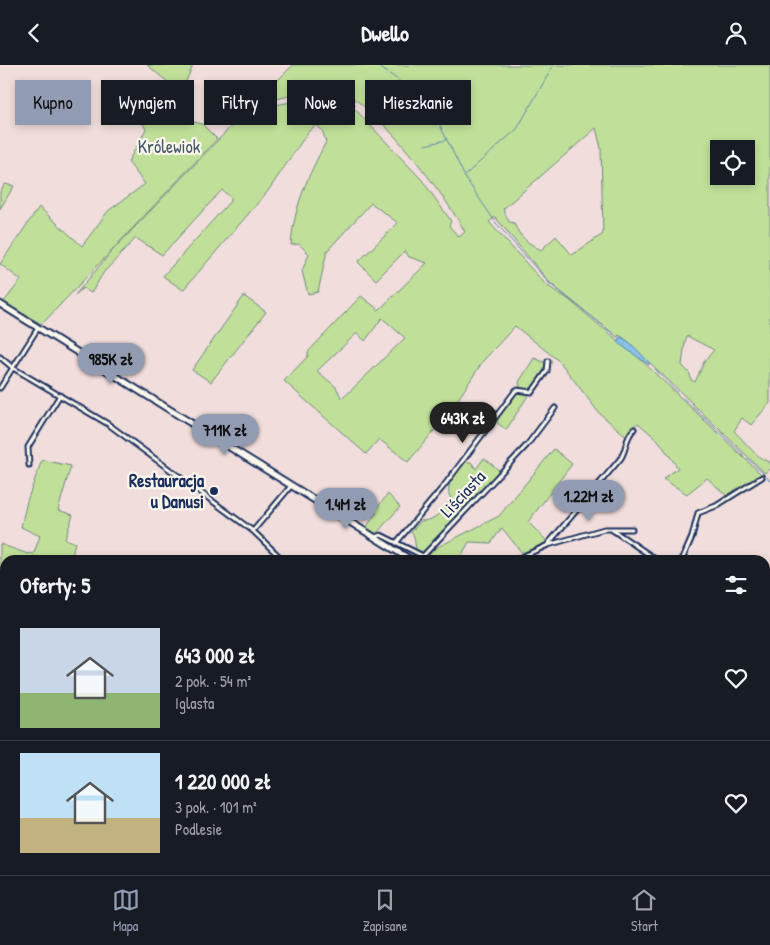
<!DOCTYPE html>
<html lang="pl">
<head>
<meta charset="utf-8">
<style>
	:root { --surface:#171b24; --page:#242831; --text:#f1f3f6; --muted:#9ea1a6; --line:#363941; --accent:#919bb2 }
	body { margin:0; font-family:"Patrick Hand",sans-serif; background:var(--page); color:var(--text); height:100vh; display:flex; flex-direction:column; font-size:19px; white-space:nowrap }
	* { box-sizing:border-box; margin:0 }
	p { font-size:16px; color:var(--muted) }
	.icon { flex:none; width:28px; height:28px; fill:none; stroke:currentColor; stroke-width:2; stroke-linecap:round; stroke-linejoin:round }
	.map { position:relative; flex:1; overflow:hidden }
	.sheet { position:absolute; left:0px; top:490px; width:770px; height:320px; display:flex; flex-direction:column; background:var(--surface); border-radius:15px 15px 0 0; box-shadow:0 2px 8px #0003 }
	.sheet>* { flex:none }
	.guide { position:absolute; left:15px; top:15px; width:500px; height:45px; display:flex; gap:10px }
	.tools { position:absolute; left:710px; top:75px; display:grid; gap:10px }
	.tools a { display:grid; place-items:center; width:45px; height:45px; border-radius:0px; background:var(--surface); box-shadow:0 2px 8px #0003; font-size:25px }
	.price { position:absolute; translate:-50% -42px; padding:0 11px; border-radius:18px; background:var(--accent); color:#111; font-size:16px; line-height:32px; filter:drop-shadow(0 1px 2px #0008) }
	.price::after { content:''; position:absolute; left:50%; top:30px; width:15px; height:11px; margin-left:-8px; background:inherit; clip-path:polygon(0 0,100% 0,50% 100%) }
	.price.active { background:#222; color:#fff }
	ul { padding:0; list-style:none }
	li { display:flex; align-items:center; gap:15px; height:125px; padding:0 20px }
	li+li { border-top:1px solid var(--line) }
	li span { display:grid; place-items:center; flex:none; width:140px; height:100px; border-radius:0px; color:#555 }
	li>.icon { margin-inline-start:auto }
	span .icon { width:60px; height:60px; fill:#fffc; stroke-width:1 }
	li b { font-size:21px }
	h2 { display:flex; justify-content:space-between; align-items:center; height:60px; padding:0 20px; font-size:21px }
	.chip { padding:0 18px; border-radius:0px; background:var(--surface); box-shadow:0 2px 8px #0003; font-size:18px; line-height:45px }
	.chip.active { background:var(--accent); color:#111 }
	header { display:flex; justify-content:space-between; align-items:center; height:65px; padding:0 20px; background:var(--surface); font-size:22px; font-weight:700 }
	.menu { display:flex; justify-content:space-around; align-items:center; height:70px; border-top:1px solid var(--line); background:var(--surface); font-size:14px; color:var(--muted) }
	.menu a { display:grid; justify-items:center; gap:2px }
	.menu .active { color:var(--accent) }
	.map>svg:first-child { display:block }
</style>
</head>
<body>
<header><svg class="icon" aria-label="back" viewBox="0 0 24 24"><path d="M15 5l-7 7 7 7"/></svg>Dwello<svg class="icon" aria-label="person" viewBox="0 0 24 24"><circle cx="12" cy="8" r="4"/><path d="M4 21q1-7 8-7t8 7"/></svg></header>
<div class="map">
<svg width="770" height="810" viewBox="0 0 770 810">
	<rect width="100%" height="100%" fill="#f1dedc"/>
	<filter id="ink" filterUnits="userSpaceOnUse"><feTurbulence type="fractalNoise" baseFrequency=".02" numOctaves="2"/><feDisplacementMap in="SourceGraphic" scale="10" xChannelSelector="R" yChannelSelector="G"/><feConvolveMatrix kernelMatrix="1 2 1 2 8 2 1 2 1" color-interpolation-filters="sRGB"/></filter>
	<g filter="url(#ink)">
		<path fill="#c0e099" stroke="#6e887c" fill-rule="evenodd" d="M 147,0 L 193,0 L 171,51 L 202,59 L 217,74 L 42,259 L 3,238 L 21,215 L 0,199 L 39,142 L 82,181 L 108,146 L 145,119 L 128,97 L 146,64 L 129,37 L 140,26 L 157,38 L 169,18 Z
			M 293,0 L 770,0 L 770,338 L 751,360 L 742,353 L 734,366 C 746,377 755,393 770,397 L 770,403 L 765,408 L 624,273 L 619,270 L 617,272 L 550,218 L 495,152 L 489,157 L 546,220 L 568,234 L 640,294 L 762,410 L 716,439 L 726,430 L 707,413 L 687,429 L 663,414 L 678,403 L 658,375 L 638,358 L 625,370 L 599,348 L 560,297 L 515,261 L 483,296 L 449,348 L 408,397 L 379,374 L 366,389 L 284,316 L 308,291 L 308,287 L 361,231 L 379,245 L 427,198 L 409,192 L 405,186 L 376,215 L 358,197 L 398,158 L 371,138 L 327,186 L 318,227 L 308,229 L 302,206 L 309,189 L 299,179 L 291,180 C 294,141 308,111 326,77 L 322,65 L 316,60 L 308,67 L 268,126 L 183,225 L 163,211 L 232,134 L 222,125 L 162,190 L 136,173 L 104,207 L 91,228 L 83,223 L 75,230 L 113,185 L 260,31 L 274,40 C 312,35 317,22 356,40 L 353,42 L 422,115 L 451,156 L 449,161 L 459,172 L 465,167 C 446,131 376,38 339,26 C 318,20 295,31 275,34 L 268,30 L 268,25 ZM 596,63 L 601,83 L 603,169 L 572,190 L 556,171 L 541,185 C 528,178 520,173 514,158 L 509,157 L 503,144 ZM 719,84 L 746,84 L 746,111 L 719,111 ZM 382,253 L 405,273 L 342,334 L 336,322 L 317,306 L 357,268 L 365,276 ZM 687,271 L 714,285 L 704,297 L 695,317 L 691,315 L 690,309 L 682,300 L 685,277 Z
			M 5,119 L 14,121 L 0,144 L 0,127 Z
			M 244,231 L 266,247 L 211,317 L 192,305 Z
			M 534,293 L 544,297 L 547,300 L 533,322 L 526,325 L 520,322 L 519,317 Z
			M 521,326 L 529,329 L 506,365 L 495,356 L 516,327 Z
			M 554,384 L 572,399 L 528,457 L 546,475 L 546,478 L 522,488 L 502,463 L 491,478 L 469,477 L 459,495 L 427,495 L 432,485 L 499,451 Z
			M 484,393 L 500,406 L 422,488 L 416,485 L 414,471 L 411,467 L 421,456 C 436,456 443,445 451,434 C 443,420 457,406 466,397 L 471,397 L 476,404 Z
			M 42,395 L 71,401 L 58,445 L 73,450 L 65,474 L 75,478 L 71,495 L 44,495 L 33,491 L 32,495 L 5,495 L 5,557 L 0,573 L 0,479 L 28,489 L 34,488 L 40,471 L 21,462 L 27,436 Z
			M 388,429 L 400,442 L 376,469 L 366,463 L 376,448 L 375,445 Z
			M 765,512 L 770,518 L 770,547 L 765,550 Z
			M 765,551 L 770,553 L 770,602 L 765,601 Z
			M 0,585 L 5,589 L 5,760 L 0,760 Z
			M 765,785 L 770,788 L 770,810 L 717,810 L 709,807 L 765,805 Z
			M 5,793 L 5,805 L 187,805 L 189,808 L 191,805 L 230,805 L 229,810 L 0,810 L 0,794 Z
			M 300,805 L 387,805 L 383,810 L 304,810 Z
			M 614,805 L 702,805 L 701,810 L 625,810 Z"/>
		<path fill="#8ac1e8" stroke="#5e87b1" d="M 619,272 C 630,274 640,289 649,297 L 649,300 L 618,278 Z"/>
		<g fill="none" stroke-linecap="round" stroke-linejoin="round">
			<path stroke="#5e87b1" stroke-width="1" d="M 376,0 L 397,14 L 435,50 L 464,110
				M 553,1 L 517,64 L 464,111 L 496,158 L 550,219 L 614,269
				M 425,80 L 446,75
				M 655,304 L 677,327
				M 683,333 L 763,408
				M 767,412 L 770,416"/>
			<defs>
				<path id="street" d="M 0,292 L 13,303 L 108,359 L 253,466 L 283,495
					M 0,323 L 38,263
					M 29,400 L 28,382 L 60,330
					M 611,464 L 632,464
					M 253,466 L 291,421
					M 375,472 L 381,470 L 423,491 L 527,380 L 555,343
					M 396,478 L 443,422 L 516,325 L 532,327 L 547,306 L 548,296
					M 548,479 L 621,393 C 627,383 625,373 634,364
					M 515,495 L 548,480 L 604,464 L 611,464 L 657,495
					M 682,495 L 692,472 L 698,448 L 716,441 L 762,412
					M 0,582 L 5,586
					M 765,758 L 770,760
					M 479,805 L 484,810
					M 484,810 L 487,805
					M 703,810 L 704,805"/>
				<path id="secondary" d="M 0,239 L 411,495
					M 765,606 L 770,607"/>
			</defs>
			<use href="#street" stroke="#1b2f5e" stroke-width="7"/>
			<use href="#secondary" stroke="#1b2f5e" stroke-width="9"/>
			<use href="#street" stroke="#fbf7ec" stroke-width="3"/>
			<use href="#secondary" stroke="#fbf7ec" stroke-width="5"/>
		</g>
	</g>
	<circle fill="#1b2f5e" stroke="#fbf7ec" stroke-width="2" cx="214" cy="426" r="5"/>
	<g text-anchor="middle" stroke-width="4.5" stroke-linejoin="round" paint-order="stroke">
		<g font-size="18" fill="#445b6d" stroke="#fbf7ec">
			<text x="169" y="88">Królewiok</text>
		</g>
		<g font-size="18" font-weight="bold" fill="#1b2f5e" stroke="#fbf7ec" text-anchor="end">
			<text x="204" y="422">Restauracja<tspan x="204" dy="21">u Danusi</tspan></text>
		</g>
		<g font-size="18" fill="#1b2f5e" stroke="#fbf7ec">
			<text transform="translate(463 429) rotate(-47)" y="6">Liściasta</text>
		</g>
	</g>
</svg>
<div class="tools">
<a><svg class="icon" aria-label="locate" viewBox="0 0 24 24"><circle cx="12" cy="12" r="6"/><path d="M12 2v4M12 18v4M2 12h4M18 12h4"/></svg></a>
</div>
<b class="price" style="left:111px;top:320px">985K zł</b>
<b class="price active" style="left:463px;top:379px">643K zł</b>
<b class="price" style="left:225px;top:391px">711K zł</b>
<b class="price" style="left:589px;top:457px">1.22M zł</b>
<b class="price" style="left:346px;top:465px">1.4M zł</b>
<div class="guide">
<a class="chip active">Kupno</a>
<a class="chip">Wynajem</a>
<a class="chip">Filtry</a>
<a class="chip">Nowe</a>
<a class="chip">Mieszkanie</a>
</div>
<section class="sheet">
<h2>Oferty: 5<svg class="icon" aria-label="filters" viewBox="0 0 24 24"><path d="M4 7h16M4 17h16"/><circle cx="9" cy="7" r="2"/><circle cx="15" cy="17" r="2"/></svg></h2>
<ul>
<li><span style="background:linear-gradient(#c9d6e8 65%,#8fb573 0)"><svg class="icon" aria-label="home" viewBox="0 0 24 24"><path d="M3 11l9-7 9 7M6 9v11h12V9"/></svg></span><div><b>643 000 zł</b><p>2 pok. · 54 m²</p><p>Iglasta</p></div><svg class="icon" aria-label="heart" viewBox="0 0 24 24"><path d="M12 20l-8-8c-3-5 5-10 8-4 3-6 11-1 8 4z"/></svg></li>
<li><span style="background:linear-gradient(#bfe0f5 65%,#c2b280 0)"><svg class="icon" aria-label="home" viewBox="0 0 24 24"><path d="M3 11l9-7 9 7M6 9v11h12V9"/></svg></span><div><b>1 220 000 zł</b><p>3 pok. · 101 m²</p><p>Podlesie</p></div><svg class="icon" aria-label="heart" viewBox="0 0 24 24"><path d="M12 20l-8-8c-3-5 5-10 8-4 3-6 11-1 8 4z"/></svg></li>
</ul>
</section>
</div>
<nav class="menu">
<a class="active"><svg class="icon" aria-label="map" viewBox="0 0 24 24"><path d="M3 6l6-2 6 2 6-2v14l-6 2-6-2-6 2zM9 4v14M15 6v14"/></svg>Mapa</a>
<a><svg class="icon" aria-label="saved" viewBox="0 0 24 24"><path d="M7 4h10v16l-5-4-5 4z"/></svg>Zapisane</a>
<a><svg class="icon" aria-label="home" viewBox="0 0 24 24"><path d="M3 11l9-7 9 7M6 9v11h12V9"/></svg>Start</a>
</nav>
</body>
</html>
